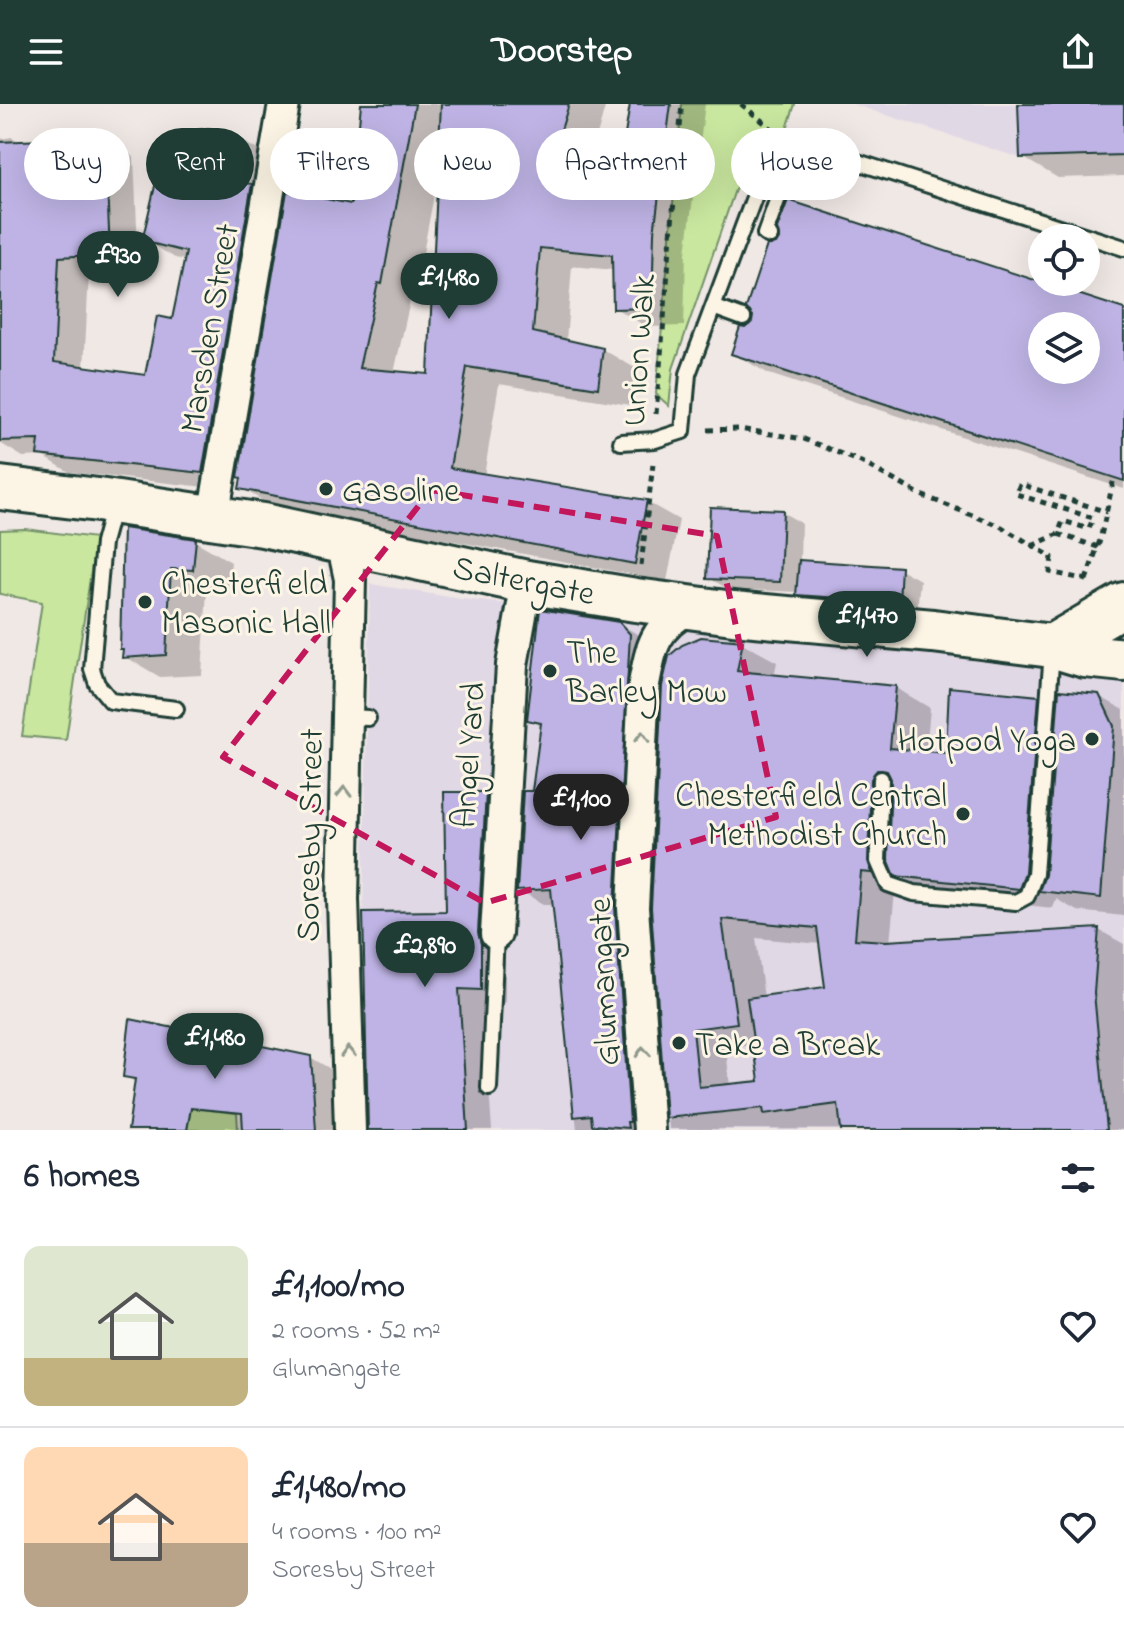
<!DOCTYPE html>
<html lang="en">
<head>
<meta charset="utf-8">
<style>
	:root { --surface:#fff; --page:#f6f6f7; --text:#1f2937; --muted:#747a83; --line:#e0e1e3; --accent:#1f3d34 }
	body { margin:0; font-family:"Indie Flower",sans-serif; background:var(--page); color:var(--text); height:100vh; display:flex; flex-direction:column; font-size:30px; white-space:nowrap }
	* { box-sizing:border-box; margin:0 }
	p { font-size:26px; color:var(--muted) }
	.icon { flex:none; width:44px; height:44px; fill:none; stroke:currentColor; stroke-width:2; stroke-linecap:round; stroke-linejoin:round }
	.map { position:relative; height:1026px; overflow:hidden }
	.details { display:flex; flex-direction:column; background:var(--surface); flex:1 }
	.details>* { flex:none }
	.guide { position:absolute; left:24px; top:24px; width:1076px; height:72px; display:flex; gap:16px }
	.tools { position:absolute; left:1028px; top:120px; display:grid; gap:16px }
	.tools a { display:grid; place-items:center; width:72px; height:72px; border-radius:50%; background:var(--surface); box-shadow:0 8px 32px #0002; font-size:40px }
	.price { position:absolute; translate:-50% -68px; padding:0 18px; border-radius:28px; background:var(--accent); color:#fff; font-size:26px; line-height:52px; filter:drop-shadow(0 2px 4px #0008) }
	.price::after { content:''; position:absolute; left:50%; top:48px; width:24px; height:18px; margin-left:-12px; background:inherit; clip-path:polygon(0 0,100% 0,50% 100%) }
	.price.on { background:#222; color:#fff }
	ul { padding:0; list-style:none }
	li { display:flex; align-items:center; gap:24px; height:200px; padding:0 24px }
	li+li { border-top:2px solid var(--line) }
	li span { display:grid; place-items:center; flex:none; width:224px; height:160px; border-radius:16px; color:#555 }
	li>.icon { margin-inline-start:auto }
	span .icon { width:96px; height:96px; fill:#fffc; stroke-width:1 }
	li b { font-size:34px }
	h2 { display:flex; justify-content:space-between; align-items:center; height:96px; padding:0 24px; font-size:34px }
	.pill { padding:0 28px; border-radius:36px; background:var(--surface); box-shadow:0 8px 32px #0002; font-size:28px; line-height:72px }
	.pill.on { background:var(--accent); color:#fff }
	header { display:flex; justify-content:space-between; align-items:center; height:104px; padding:0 24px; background:var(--accent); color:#fff; font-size:36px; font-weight:800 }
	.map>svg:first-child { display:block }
</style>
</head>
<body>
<header><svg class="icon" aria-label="menu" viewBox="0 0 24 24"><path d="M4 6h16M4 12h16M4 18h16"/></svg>Doorstep<svg class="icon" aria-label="share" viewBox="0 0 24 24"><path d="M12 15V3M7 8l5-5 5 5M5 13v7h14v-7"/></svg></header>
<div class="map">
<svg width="1124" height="1026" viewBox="0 0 1124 1026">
	<rect width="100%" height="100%" fill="#f0e8e5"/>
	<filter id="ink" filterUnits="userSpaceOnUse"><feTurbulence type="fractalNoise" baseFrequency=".0125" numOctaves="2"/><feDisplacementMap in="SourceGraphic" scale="16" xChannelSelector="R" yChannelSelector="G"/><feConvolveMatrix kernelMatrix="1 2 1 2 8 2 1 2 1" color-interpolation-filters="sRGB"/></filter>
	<g filter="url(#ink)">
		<path fill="#e1d8e5" d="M 852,0 L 1124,0 L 1124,51 L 1020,54 Z
			M 370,480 L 462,495 L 539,503 L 1051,558 L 1124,563 L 1124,1026 L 368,1026 L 363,808 Z"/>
		<path fill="#c9e79f" stroke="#74926a" stroke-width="2" d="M 682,0 L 795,0 L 784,34 L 758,50 L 736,83 L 673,265 L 669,302 L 656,290 Z
			M 25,425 L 96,434 L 66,636 L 22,632 L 42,498 L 0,490 L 0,426 Z
			M 191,1004 L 237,1009 L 238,1026 L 187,1026 Z"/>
		<path fill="#0003" fill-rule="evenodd" d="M 363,0 L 606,0 L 594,42 L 625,45 L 632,0 L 705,0 L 686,149 L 684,222 L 647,223 L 615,204 L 614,166 L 572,162 L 566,237 L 602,245 L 635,264 L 630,301 L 499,280 L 484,372 L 647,398 L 679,416 L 667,477 L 274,403 L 241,384 L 353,102 ZM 437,75 L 439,75 L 430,273 L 394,269 L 410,197 L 414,197 Z
			M 1020,0 L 1124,0 L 1124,72 L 1058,74 L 1022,53 Z
			M 232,31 L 263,49 L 232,386 L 69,368 L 43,352 L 23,353 L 0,339 L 0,35 L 12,33 L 21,39 L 104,35 L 134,53 L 139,167 L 89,169 L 84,264 L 146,273 L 173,217 L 186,156 L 175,154 L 145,136 Z
			M 782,135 L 1124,207 L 1124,385 L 769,270 L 734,250 L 755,217 L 777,142 ZM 1042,222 L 1086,222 L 1086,266 L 1042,266 Z
			M 782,408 L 801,419 L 800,458 L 900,465 L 920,476 L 917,508 L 817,501 L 798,488 L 728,485 L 709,474 Z
			M 125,426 L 195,437 L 231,458 L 228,485 L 207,485 L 202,571 L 160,573 L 124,552 Z
			M 618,519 L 644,534 L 639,819 L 654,1026 L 577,1026 L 555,800 L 543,800 L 519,786 L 543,623 L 529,615 Z
			M 742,539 L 777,558 L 774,572 L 896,584 L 930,604 L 926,649 L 948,651 L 1038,594 L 1060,606 L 1099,592 L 1124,606 L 1124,812 L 1077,807 L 1056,795 L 1053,804 L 932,791 L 902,773 L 895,787 L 890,839 L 1099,826 L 1124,840 L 1124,1026 L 669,1025 L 653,804 ZM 756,834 L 821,840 L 827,885 L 764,894 ZM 756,940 L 761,978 L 730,982 L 726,944 Z
			M 446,690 L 486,690 L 511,704 L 502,844 L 505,855 L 505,899 L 483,898 L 492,1026 L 370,1026 L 448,809 Z
			M 310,953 L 346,974 L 350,1026 L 245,1026 L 226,1023 L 226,1026 L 130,1026 L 137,979 L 125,972 Z"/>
		<path fill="#beb3e4" stroke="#1f3d34" stroke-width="2" fill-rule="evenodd" d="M 361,0 L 415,0 L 382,180 L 378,179 L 359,264 L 428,270 L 441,0 L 569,0 L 558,36 L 623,43 L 630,0 L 671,0 L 654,129 L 652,204 L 613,205 L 612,151 L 540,144 L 533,228 L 603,244 L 598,284 L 467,263 L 450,364 L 647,396 L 635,460 L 239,385 L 241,374 L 238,373 L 287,87 L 351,100 Z
			M 1018,0 L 1124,0 L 1124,51 L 1020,54 Z
			M 208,24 L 233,29 L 247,43 L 249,57 L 244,79 L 252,80 L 202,369 L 37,351 L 39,336 L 0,337 L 0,38 L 105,33 L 110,150 L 59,153 L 54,258 L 145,271 L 157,212 L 172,215 L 186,148 L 142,137 L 164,44 L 172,34 L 185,28 Z
			M 788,96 L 1124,205 L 1124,377 L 731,250 L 740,223 L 745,224 L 752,218 L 753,212 L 746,204 L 767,141 L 776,140 L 779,135 L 777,125 ZM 1042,222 L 1086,222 L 1086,266 L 1042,266 Z
			M 710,403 L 783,406 L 780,478 L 707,475 Z
			M 123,424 L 196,435 L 193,466 L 171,465 L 166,551 L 122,554 L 123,545 L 120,545 Z
			M 799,456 L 901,463 L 899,498 L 796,491 Z
			M 540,505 L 619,518 L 630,530 L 615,803 L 630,1018 L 627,1018 L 628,1024 L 592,1021 L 591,1011 L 574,1013 L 551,785 L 517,787 L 523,687 L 532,687 L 541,619 L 527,616 Z
			M 701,533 L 743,537 L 737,567 L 896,582 L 890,644 L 946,649 L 949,583 L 1039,592 L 1025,768 L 1019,785 L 895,772 L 888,755 L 891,675 L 887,667 L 877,666 L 871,675 L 868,757 L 872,769 L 861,768 L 855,835 L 886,837 L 1099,824 L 1094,889 L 1107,1026 L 841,1026 L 838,1000 L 764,1010 L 763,1004 L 666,1014 L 651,804 L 662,582 L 669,552 L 682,541 ZM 722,815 L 817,824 L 825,883 L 747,894 L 759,977 L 699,983 L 693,925 L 737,919 Z
			M 1059,586 L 1099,590 L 1114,622 L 1101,794 L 1039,787 L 1045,771 Z
			M 444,688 L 486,688 L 478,829 L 481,840 L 481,886 L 459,885 L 468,1026 L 368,1026 L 363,808 L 446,807 Z
			M 130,915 L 311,952 L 316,1026 L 243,1026 L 242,1009 L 191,1004 L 187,1026 L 128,1026 L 135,975 L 123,973 Z"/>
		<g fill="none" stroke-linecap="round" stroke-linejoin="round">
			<defs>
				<path id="lane" d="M 770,132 L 765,130 L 779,91 L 798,75 L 845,54
					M 713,203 L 743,214
					M 621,338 L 655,336 L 683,327 L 688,270 L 765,64 L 800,48 L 845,54 L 1124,144
					M 113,402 L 103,439 L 92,565 L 97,580 L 111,597 L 176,605
					M 347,613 L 368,614
					M 881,675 L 878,757 L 888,780 L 914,789 L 1016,798 L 1027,792 L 1035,770 L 1052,547
					M 489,984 L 496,830"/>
				<path id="street" d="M 213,413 L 284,0
					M 342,438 L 350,475 L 343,795 L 350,1026
					M 496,830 L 512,561 L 527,478
					M 649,1026 L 633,804 L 644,580 C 651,543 654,523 690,504"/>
				<path id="secondary" d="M 0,384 L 98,396 L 263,421 L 527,478 L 636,496 L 733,509 L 933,527 L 1052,542 L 1085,552 L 1124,556
					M 1052,542 L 1124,500"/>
			</defs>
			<use href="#lane" stroke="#1f3d34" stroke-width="20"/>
			<use href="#street" stroke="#1f3d34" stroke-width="36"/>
			<use href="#secondary" stroke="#1f3d34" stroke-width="48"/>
			<path stroke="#1f3d34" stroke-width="5" stroke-dasharray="6 6" stroke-linecap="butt" d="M 741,0 L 781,32
				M 656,310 L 682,0
				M 708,326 L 739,325 L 804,335 L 861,358 L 921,391 L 1000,422 L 1052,453 L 1050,468 L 1087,476
				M 1032,442 L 1058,430
				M 1098,443 L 1058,430 L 1063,417 L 1089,425 L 1093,414 L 1016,390 L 1020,380 L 1107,408
				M 641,461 L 653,360
				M 1086,476 L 1100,436 L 1114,374"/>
			<use href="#lane" stroke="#fcf5e5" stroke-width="14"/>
			<use href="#street" stroke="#fcf5e5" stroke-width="30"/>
			<use href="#secondary" stroke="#fcf5e5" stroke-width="42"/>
		</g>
		<defs><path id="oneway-chevron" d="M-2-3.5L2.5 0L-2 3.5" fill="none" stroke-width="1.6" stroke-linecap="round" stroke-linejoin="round" transform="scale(2)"/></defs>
		<g stroke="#8e998c">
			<use href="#oneway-chevron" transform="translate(642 633) rotate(-88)"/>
			<use href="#oneway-chevron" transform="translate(344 688) rotate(-89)"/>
			<use href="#oneway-chevron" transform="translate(348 948) rotate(-92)"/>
			<use href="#oneway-chevron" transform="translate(643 948) rotate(-94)"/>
		</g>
	</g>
	<path fill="none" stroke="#c2185b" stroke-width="6" stroke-dasharray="16 10" stroke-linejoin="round" d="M 431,386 L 717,432 L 776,713 L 485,799 L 223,653 Z"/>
	<g fill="#1f3d34" stroke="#fcf5e5" stroke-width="3">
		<circle cx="326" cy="385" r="8"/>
		<circle cx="145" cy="498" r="8"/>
		<circle cx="550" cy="567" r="8"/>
		<circle cx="1092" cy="635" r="8"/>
		<circle cx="963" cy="710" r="8"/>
		<circle cx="679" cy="939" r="8"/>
	</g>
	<g text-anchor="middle" stroke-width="6" stroke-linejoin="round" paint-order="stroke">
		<g font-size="34" fill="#1f3d34" stroke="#fcf5e5">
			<text transform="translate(208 224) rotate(-80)" y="12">Marsden Street</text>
			<text transform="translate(637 246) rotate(-86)" y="12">Union Walk</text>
			<text transform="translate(524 475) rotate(11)" y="12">Saltergate</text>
			<text transform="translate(467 651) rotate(-86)" y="12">Angel Yard</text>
			<text transform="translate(308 731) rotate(-89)" y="12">Soresby Street</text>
			<text transform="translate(602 878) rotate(-93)" y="12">Glumangate</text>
		</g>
		<g font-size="34" fill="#1f3d34" stroke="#fcf5e5" text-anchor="start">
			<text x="342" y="397">Gasoline</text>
			<text x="161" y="490">Chesterfield<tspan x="161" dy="39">Masonic Hall</tspan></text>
			<text x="566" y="559">The<tspan x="566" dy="39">Barley Mow</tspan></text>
			<text x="1076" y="647" text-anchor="end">Hotpod Yoga</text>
			<text x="947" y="702" text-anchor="end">Chesterfield Central<tspan x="947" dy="39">Methodist Church</tspan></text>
			<text x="695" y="951">Take a Break</text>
		</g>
	</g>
</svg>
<div class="tools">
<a><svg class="icon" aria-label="locate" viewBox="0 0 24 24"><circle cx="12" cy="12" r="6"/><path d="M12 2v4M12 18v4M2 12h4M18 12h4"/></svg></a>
<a><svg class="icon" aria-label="layers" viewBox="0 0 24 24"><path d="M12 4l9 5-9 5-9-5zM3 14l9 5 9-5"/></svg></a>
</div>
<b class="price" style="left:118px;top:195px">£930</b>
<b class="price" style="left:449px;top:217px">£1,480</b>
<b class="price" style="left:867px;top:555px">£1,470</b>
<b class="price on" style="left:581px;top:738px">£1,100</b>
<b class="price" style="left:425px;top:885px">£2,890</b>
<b class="price" style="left:215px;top:977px">£1,480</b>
<div class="guide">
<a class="pill">Buy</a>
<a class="pill on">Rent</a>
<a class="pill">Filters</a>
<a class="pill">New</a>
<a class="pill">Apartment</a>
<a class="pill">House</a>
</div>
</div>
<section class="details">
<h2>6 homes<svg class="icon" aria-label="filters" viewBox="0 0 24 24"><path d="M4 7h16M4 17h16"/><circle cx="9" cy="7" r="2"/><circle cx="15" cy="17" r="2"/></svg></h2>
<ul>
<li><span style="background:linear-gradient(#dfe7d0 70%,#c2b280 0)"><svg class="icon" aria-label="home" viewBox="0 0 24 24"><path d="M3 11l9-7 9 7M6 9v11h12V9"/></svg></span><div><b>£1,100/mo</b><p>2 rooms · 52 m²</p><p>Glumangate</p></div><svg class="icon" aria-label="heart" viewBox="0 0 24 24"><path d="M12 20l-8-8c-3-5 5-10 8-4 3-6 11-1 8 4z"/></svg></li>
<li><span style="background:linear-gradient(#ffd9b3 60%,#b9a48a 0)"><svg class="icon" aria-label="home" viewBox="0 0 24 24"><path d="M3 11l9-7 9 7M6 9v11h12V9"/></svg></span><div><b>£1,480/mo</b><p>4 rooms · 100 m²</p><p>Soresby Street</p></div><svg class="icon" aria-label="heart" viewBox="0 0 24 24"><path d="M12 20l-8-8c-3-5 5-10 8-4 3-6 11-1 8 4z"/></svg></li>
</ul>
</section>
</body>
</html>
